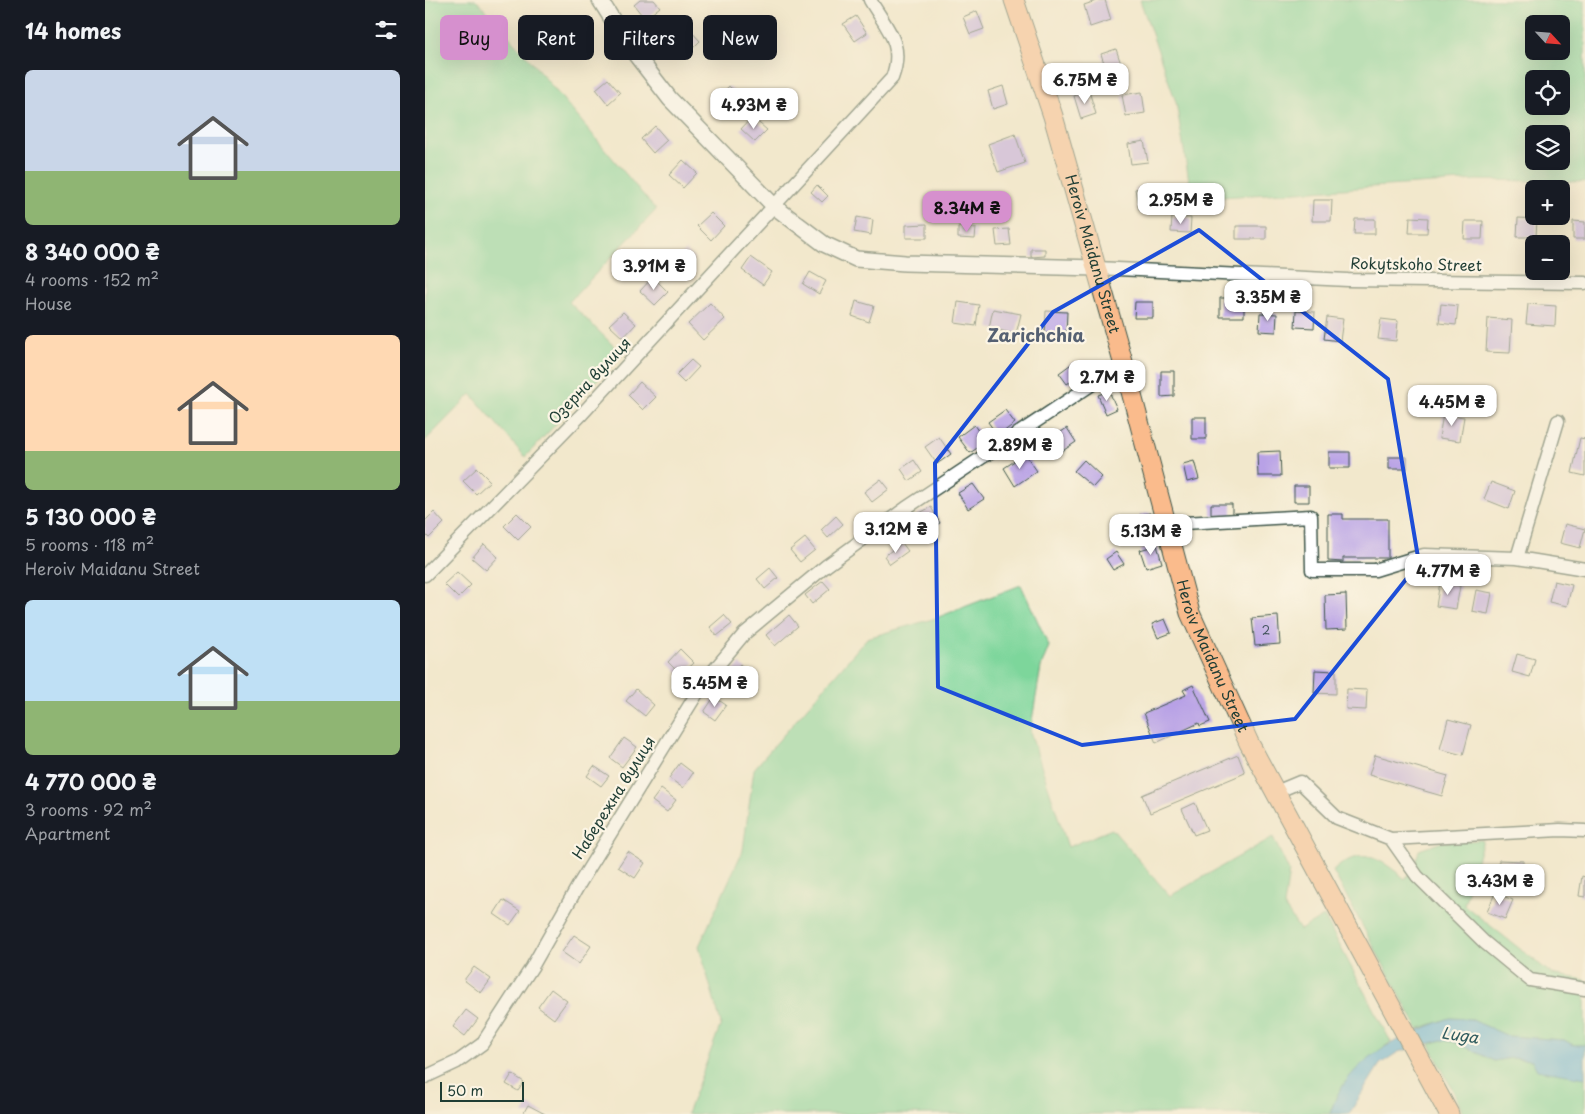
<!DOCTYPE html>
<html lang="en">
<head>
<meta charset="utf-8">
<style>
	:root { --surface:#171b24; --page:#242831; --text:#f1f3f6; --muted:#9ea1a6; --accent:#d690ce }
	body { margin:0; font-family:"Playpen Sans",sans-serif; background:var(--page); color:var(--text); height:100vh; display:flex; flex-direction:column; font-size:19px; white-space:nowrap }
	* { box-sizing:border-box; margin:0 }
	p { font-size:16px; color:var(--muted) }
	.icon { flex:none; width:28px; height:28px; fill:none; stroke:currentColor; stroke-width:2; stroke-linecap:round; stroke-linejoin:round }
	.map { position:relative; flex:1; overflow:hidden }
	.details { display:flex; flex-direction:column; background:var(--surface); width:425px }
	.details>* { flex:none }
	.guide { position:absolute; left:15px; top:15px; width:475px; height:45px; display:flex; gap:10px }
	.needle { width:32px; rotate:116deg }
	.controls { position:absolute; left:1100px; top:15px; display:grid; gap:10px }
	.controls a { display:grid; place-items:center; width:45px; height:45px; border-radius:8px; background:var(--surface); box-shadow:0 5px 20px #0002; font-size:25px }
	.scale { position:absolute; left:15px; bottom:12px; width:84px; box-sizing:border-box; padding-left:5px; border:2px solid #1f3d34; border-top:0; font-size:14px; line-height:18px; white-space:nowrap; color:#1f3d34; -webkit-text-stroke:4px #fcf5e5; paint-order:stroke }
	.price { position:absolute; translate:-50% -42px; padding:0 11px; border-radius:10px; background:#fff; color:#222; font-size:16px; line-height:32px; filter:drop-shadow(0 1px 2px #0008) }
	.price::after { content:''; position:absolute; left:50%; top:30px; width:15px; height:11px; margin-left:-8px; background:inherit; clip-path:polygon(0 0,100% 0,50% 100%) }
	.price.active { background:var(--accent); color:#111 }
	ul { padding:0; list-style:none }
	li { display:grid; align-content:center; gap:10px; height:265px; padding:0 25px }
	li span { display:grid; place-items:center; height:155px; border-radius:8px; color:#555 }
	li>.icon { margin-inline-start:auto }
	span .icon { width:90px; height:90px; fill:#fffc; stroke-width:1 }
	li b { font-size:21px }
	h2 { display:flex; justify-content:space-between; align-items:center; height:60px; padding:0 25px; font-size:21px }
	.pill { padding:0 18px; border-radius:8px; background:var(--surface); box-shadow:0 5px 20px #0002; font-size:18px; line-height:45px }
	.pill.active { background:var(--accent); color:#111 }
	main { display:flex; flex:1; min-height:0 }
	.map>svg:first-child { display:block }
</style>
</head>
<body>
<main>
<section class="details">
<h2>14 homes<svg class="icon" aria-label="filters" viewBox="0 0 24 24"><path d="M4 7h16M4 17h16"/><circle cx="9" cy="7" r="2"/><circle cx="15" cy="17" r="2"/></svg></h2>
<ul>
<li><span style="background:linear-gradient(#c9d6e8 65%,#8fb573 0)"><svg class="icon" aria-label="home" viewBox="0 0 24 24"><path d="M3 11l9-7 9 7M6 9v11h12V9"/></svg></span><div><b>8 340 000 ₴</b><p>4 rooms · 152 m²</p><p>House</p></div></li>
<li><span style="background:linear-gradient(#ffd9b3 75%,#8fb573 0)"><svg class="icon" aria-label="home" viewBox="0 0 24 24"><path d="M3 11l9-7 9 7M6 9v11h12V9"/></svg></span><div><b>5 130 000 ₴</b><p>5 rooms · 118 m²</p><p>Heroiv Maidanu Street</p></div></li>
<li><span style="background:linear-gradient(#bfe0f5 65%,#8fb573 0)"><svg class="icon" aria-label="home" viewBox="0 0 24 24"><path d="M3 11l9-7 9 7M6 9v11h12V9"/></svg></span><div><b>4 770 000 ₴</b><p>3 rooms · 92 m²</p><p>Apartment</p></div></li>
</ul>
</section>
<div class="map">
<svg width="1160" height="1114" viewBox="0 0 1160 1114">
	<rect width="100%" height="100%" fill="#fcf5e5"/>
	<filter id="ink" filterUnits="userSpaceOnUse"><feTurbulence type="fractalNoise" baseFrequency=".02" numOctaves="2"/><feDisplacementMap in="SourceGraphic" scale="10" xChannelSelector="R" yChannelSelector="G"/><feConvolveMatrix kernelMatrix="1 2 1 2 8 2 1 2 1" color-interpolation-filters="sRGB"/></filter>
	<filter id="wash" filterUnits="userSpaceOnUse"><feTurbulence type="fractalNoise" baseFrequency=".0096" numOctaves="4" result="noise"/><feDisplacementMap in="SourceGraphic" scale="20" xChannelSelector="R" yChannelSelector="G"/><feGaussianBlur stdDeviation="1.12" result="paint"/><feColorMatrix in="noise" values="0 0 0 0 0 0 0 0 0 0 0 0 0 0 0 0 0 1.4 0 .05"/><feComposite in="paint" operator="in"/></filter>
	<g filter="url(#wash)">
		<rect width="100%" height="100%" fill="#f2e8cc"/>
		<path fill="#7dd69b" stroke="#4e8a68" fill-rule="evenodd" d="M 0,0 L 51,0 L 105,60 L 231,210 L 144,302 L 197,354 L 100,457 L 46,394 L 0,441 Z
			M 715,0 L 1160,0 L 1160,182 L 1052,180 L 767,199 L 751,102 ZM 1109,24 L 1136,24 L 1136,51 L 1109,51 ZM 1109,79 L 1136,79 L 1136,106 L 1109,106 ZM 1109,134 L 1136,134 L 1136,161 L 1109,161 Z
			M 596,585 L 624,646 L 616,667 L 605,732 L 643,847 L 687,829 L 745,896 L 848,837 L 864,871 L 859,906 L 875,930 L 899,916 L 966,1042 C 939,1061 914,1081 905,1114 L 262,1114 L 296,1024 L 274,946 L 318,850 L 329,769 L 442,638 L 511,618 Z
			M 1058,840 L 1039,905 L 1127,974 L 1160,980 L 1160,1045 L 1148,1045 L 1139,1040 L 1083,1036 L 1045,1019 L 1025,1018 L 993,1029 L 908,871 C 936,845 955,858 980,879 L 990,866 L 994,850 L 1017,842 Z
			M 1017,1040 L 1030,1042 L 1069,1061 L 1086,1058 L 1108,1060 L 1160,1078 L 1160,1114 L 1038,1114 C 1029,1089 1015,1068 1005,1044 Z"/>
		<path fill="#5db0d9" stroke="#3e7686" d="M 1025,1018 L 1045,1019 L 1083,1036 L 1139,1040 L 1148,1045 L 1160,1045 L 1160,1078 L 1112,1070 L 1107,1060 L 1086,1058 L 1069,1061 L 1030,1042 L 1017,1040 L 973,1052 L 955,1064 L 924,1114 L 905,1114 C 921,1058 976,1036 1025,1018 Z"/>
		<g id="blocks">
			<path fill="#b8a1e6" d="M 215,0 L 229,0 L 235,7 L 220,19 L 209,5 Z
				M 674,0 L 680,0 L 686,20 L 665,27 L 659,5 Z
				M 552,11 L 559,29 L 545,34 L 538,17 Z
				M 431,16 L 442,33 L 430,41 L 418,24 Z
				M 152,25 L 162,40 L 146,52 L 135,36 Z
				M 265,30 L 275,41 L 267,49 L 256,37 Z
				M 691,49 L 698,70 L 683,75 L 676,54 Z
				M 183,79 L 195,93 L 183,104 L 171,89 Z
				M 304,86 L 316,98 L 300,114 L 288,103 Z
				M 578,86 L 583,104 L 568,109 L 563,91 Z
				M 664,91 L 671,114 L 656,119 L 649,96 Z
				M 717,92 L 720,113 L 701,116 L 697,95 Z
				M 327,117 L 342,130 L 330,142 L 316,129 Z
				M 230,126 L 242,140 L 228,153 L 216,139 Z
				M 590,134 L 600,163 L 573,172 L 563,144 Z
				M 719,141 L 723,162 L 706,164 L 703,144 Z
				M 258,160 L 272,173 L 258,188 L 244,175 Z
				M 392,185 L 403,196 L 397,202 L 386,192 Z
				M 732,185 L 735,205 L 714,209 L 710,189 Z
				M 888,200 L 907,200 L 906,221 L 887,221 Z
				M 286,213 L 299,226 L 286,240 L 272,226 Z
				M 432,217 L 448,220 L 446,235 L 429,232 Z
				M 747,217 L 766,218 L 765,233 L 746,232 Z
				M 985,217 L 1003,218 L 1002,233 L 984,233 Z
				M 1093,218 L 1112,219 L 1111,237 L 1092,237 Z
				M 930,219 L 950,219 L 950,234 L 929,234 Z
				M 1040,221 L 1058,221 L 1057,239 L 1039,239 Z
				M 1148,221 L 1160,222 L 1160,239 L 1148,239 Z
				M 502,224 L 502,238 L 481,238 L 481,225 Z
				M 811,226 L 841,226 L 841,239 L 811,239 Z
				M 533,227 L 551,228 L 550,239 L 533,238 Z
				M 584,229 L 586,245 L 572,246 L 570,230 Z
				M 606,249 L 620,249 L 620,256 L 606,257 Z
				M 261,250 L 269,259 L 256,272 L 247,264 Z
				M 326,257 L 347,272 L 338,285 L 317,270 Z
				M 385,272 L 401,281 L 394,294 L 378,284 Z
				M 228,277 L 243,292 L 230,305 L 215,291 Z
				M 795,298 L 819,298 L 819,317 L 795,317 Z
				M 431,301 L 449,306 L 444,322 L 427,316 Z
				M 533,302 L 554,305 L 551,326 L 530,323 Z
				M 710,302 L 728,302 L 728,318 L 709,318 Z
				M 285,303 L 300,319 L 278,340 L 263,324 Z
				M 1016,304 L 1033,306 L 1031,325 L 1014,323 Z
				M 1103,304 L 1131,306 L 1130,326 L 1101,324 Z
				M 568,309 L 596,314 L 591,334 L 564,328 Z
				M 621,311 L 642,312 L 641,334 L 620,333 Z
				M 871,311 L 890,312 L 889,328 L 870,327 Z
				M 198,312 L 211,324 L 198,338 L 184,325 Z
				M 835,313 L 852,314 L 851,332 L 834,331 Z
				M 902,317 L 918,319 L 915,341 L 899,339 Z
				M 1063,318 L 1087,320 L 1085,353 L 1061,352 Z
				M 956,319 L 973,321 L 971,341 L 953,339 Z
				M 266,360 L 274,367 L 259,383 L 251,375 Z
				M 649,362 L 657,374 L 642,384 L 634,373 Z
				M 736,371 L 749,371 L 749,396 L 736,397 Z
				M 215,382 L 231,397 L 218,410 L 203,395 Z
				M 684,391 L 692,409 L 681,414 L 673,395 Z
				M 580,410 L 590,423 L 573,436 L 563,422 Z
				M 1018,414 L 1039,417 L 1035,441 L 1014,438 Z
				M 767,417 L 781,417 L 781,439 L 767,439 Z
				M 549,425 L 561,442 L 545,453 L 533,437 Z
				M 642,428 L 651,442 L 636,452 L 627,438 Z
				M 514,437 L 526,454 L 512,464 L 500,447 Z
				M 1155,438 L 1160,439 L 1160,476 L 1147,473 Z
				M 855,451 L 856,476 L 833,476 L 832,452 Z
				M 904,452 L 925,452 L 925,468 L 904,468 Z
				M 600,454 L 612,471 L 590,486 L 579,468 Z
				M 964,457 L 982,457 L 982,469 L 964,469 Z
				M 489,460 L 497,472 L 484,481 L 476,469 Z
				M 659,460 L 677,477 L 668,487 L 649,471 Z
				M 769,461 L 774,479 L 762,482 L 758,464 Z
				M 52,468 L 65,481 L 51,494 L 38,481 Z
				M 456,479 L 464,489 L 447,502 L 439,492 Z
				M 1066,482 L 1090,491 L 1084,509 L 1059,499 Z
				M 548,484 L 559,499 L 543,509 L 533,493 Z
				M 869,486 L 884,486 L 884,502 L 869,502 Z
				M 786,504 L 807,504 L 807,516 L 786,516 Z
				M 506,507 L 515,523 L 500,531 L 491,515 Z
				M 9,512 L 19,523 L 4,538 L 0,534 L 0,521 Z
				M 92,513 L 106,527 L 93,540 L 79,526 Z
				M 725,513 L 728,529 L 718,531 L 715,515 Z
				M 903,514 L 918,514 L 918,519 L 963,519 L 963,558 L 918,558 L 918,562 L 903,561 Z
				M 411,516 L 418,524 L 403,538 L 396,530 Z
				M 1140,524 L 1160,529 L 1155,548 L 1135,543 Z
				M 380,538 L 390,550 L 375,562 L 365,550 Z
				M 477,543 L 483,551 L 465,564 L 459,556 Z
				M 59,544 L 73,557 L 61,570 L 47,558 Z
				M 732,545 L 737,563 L 721,568 L 715,550 Z
				M 691,552 L 699,564 L 688,570 L 681,559 Z
				M 345,568 L 353,578 L 340,589 L 332,579 Z
				M 32,572 L 46,585 L 33,598 L 19,584 Z
				M 398,581 L 405,589 L 387,604 L 380,595 Z
				M 1129,581 L 1147,585 L 1142,606 L 1124,602 Z
				M 1015,582 L 1035,586 L 1031,609 L 1011,606 Z
				M 1051,590 L 1067,593 L 1063,614 L 1047,611 Z
				M 921,594 L 922,629 L 901,630 L 900,595 Z
				M 299,615 L 307,624 L 292,636 L 285,627 Z
				M 364,615 L 373,626 L 350,646 L 341,635 Z
				M 853,616 L 855,644 L 830,646 L 827,618 Z
				M 740,619 L 746,633 L 733,638 L 727,624 Z
				M 255,649 L 269,663 L 256,675 L 243,662 Z
				M 1092,654 L 1110,659 L 1105,677 L 1087,672 Z
				M 315,664 L 325,674 L 311,689 L 301,679 Z
				M 890,670 L 911,671 L 911,694 L 889,693 Z
				M 768,685 L 785,722 L 775,726 L 774,723 L 731,743 L 719,713 L 761,695 L 758,690 Z
				M 211,689 L 229,705 L 220,716 L 201,701 Z
				M 922,689 L 942,690 L 941,710 L 921,709 Z
				M 289,697 L 301,705 L 290,720 L 279,712 Z
				M 1023,719 L 1046,725 L 1038,755 L 1015,749 Z
				M 199,738 L 212,747 L 197,767 L 185,758 Z
				M 813,755 L 820,773 L 725,813 L 717,795 Z
				M 950,755 L 1023,776 L 1017,796 L 944,775 Z
				M 255,763 L 268,773 L 258,788 L 244,778 Z
				M 169,766 L 184,776 L 176,786 L 162,776 Z
				M 236,789 L 251,800 L 242,812 L 227,801 Z
				M 770,803 L 782,830 L 769,835 L 757,809 Z
				M 203,852 L 220,863 L 210,878 L 193,867 Z
				M 1074,860 L 1098,861 L 1097,882 L 1073,881 Z
				M 1157,876 L 1160,877 L 1160,897 L 1154,896 Z
				M 1070,893 L 1088,900 L 1080,919 L 1062,912 Z
				M 78,900 L 95,911 L 85,925 L 69,914 Z
				M 149,935 L 166,946 L 154,964 L 137,952 Z
				M 49,967 L 66,979 L 56,993 L 39,980 Z
				M 126,989 L 142,1001 L 129,1019 L 113,1007 Z
				M 41,1010 L 53,1019 L 40,1036 L 28,1027 Z
				M 87,1074 L 99,1082 L 93,1091 L 81,1084 Z
				M 103,1105 L 120,1114 L 98,1114 Z"/>
		</g>
	</g>
	<g filter="url(#ink)">
		<use href="#blocks" fill-opacity="0" stroke="#3f574b" stroke-width="1"/>
		<g fill="none" stroke-linecap="round" stroke-linejoin="round">
			<defs>
				<path id="minor" d="M 672,268 L 923,280 L 1160,283
					M 741,524 L 886,516 L 887,570 L 950,570 L 999,555 L 1092,558 L 1160,569
					M 1092,558 L 1133,421
					M 0,575 L 157,414 L 467,78 C 480,44 462,29 445,0
					M 851,792 L 875,782 L 912,818 L 966,839 L 1135,830 L 1160,831
					M 966,839 L 992,876 L 1059,942 L 1105,980 L 1160,989
					M 0,1077 L 32,1062 L 57,1044 L 107,967 L 153,886 L 279,682 L 319,634 L 401,566 L 481,508 L 684,373 L 700,369"/>
				<path id="tertiary" d="M 175,0 L 204,46 L 245,99 L 350,207 L 399,244 L 431,259 L 480,263 L 672,268"/>
				<g id="primary">
					<path id="s1" d="M 589,0 L 628,116 L 700,369 L 765,613 L 824,743 L 1024,1114"/>
				</g>
			</defs>
			<use href="#minor" stroke="#3f574b" stroke-width="15"/>
			<use href="#tertiary" stroke="#3f574b" stroke-width="18"/>
			<use href="#primary" stroke="#3f574b" stroke-width="21"/>
			<use href="#minor" stroke="#fff" stroke-width="12"/>
			<use href="#tertiary" stroke="#fff" stroke-width="15"/>
			<use href="#primary" stroke="#fabb8c" stroke-width="19"/>
		</g>
	</g>
	<path d="M0 0H1160V1114H0ZM 774,230 L 963,379 L 994,563 L 870,719 L 657,745 L 513,687 L 510,463 L 628,312 Z" fill="#f2e8cc" fill-opacity=".55" fill-rule="evenodd"/>
	<path fill="none" stroke="#1d4ed8" stroke-width="4" stroke-linejoin="round" d="M 774,230 L 963,379 L 994,563 L 870,719 L 657,745 L 513,687 L 510,463 L 628,312 Z"/>
	<g text-anchor="middle" stroke-width="4.5" stroke-linejoin="round" paint-order="stroke">
		<g font-size="12" fill="#455660">
			<text x="841" y="635">2</text>
		</g>
		<g font-size="15" fill="#1f3d34" stroke="#fcf5e5">
			<text dy="5" stroke="none"><textPath href="#s1" startOffset="266">Heroiv Maidanu Street</textPath></text>
			<text transform="translate(991 265) rotate(1)" y="5">Rokytskoho Street</text>
			<text transform="translate(165 381) rotate(-47)" y="5">Озерна вулиця</text>
			<text dy="5" stroke="none"><textPath href="#s1" startOffset="686">Heroiv Maidanu Street</textPath></text>
			<text transform="translate(189 798) rotate(-58)" y="5">Набережна вулиця</text>
		</g>
		<g font-size="16" font-style="italic" fill="#2e5a5d" stroke="#fcf5e5">
			<text transform="translate(1035 1035) rotate(8)" y="6">Luga</text>
		</g>
		<g font-size="18" font-weight="bold" fill="#556072" stroke="#fcf5e5">
			<text x="611" y="342">Zarichchia</text>
		</g>
	</g>
</svg>
<div class="controls">
<a><svg class="needle" viewBox="-14 -14 28 28"><path d="M0-13l5 13h-10z" fill="#e53935"/><path d="M0 13l5-13h-10z" fill="#9ea1a6"/></svg></a>
<a><svg class="icon" aria-label="locate" viewBox="0 0 24 24"><circle cx="12" cy="12" r="6"/><path d="M12 2v4M12 18v4M2 12h4M18 12h4"/></svg></a>
<a><svg class="icon" aria-label="layers" viewBox="0 0 24 24"><path d="M12 4l9 5-9 5-9-5zM3 14l9 5 9-5"/></svg></a>
<a>+</a>
<a>−</a>
</div>
<div class="scale">50 m</div>
<b class="price" style="left:660px;top:105px">6.75M ₴</b>
<b class="price" style="left:329px;top:130px">4.93M ₴</b>
<b class="price" style="left:756px;top:225px">2.95M ₴</b>
<b class="price active" style="left:542px;top:233px">8.34M ₴</b>
<b class="price" style="left:229px;top:291px">3.91M ₴</b>
<b class="price" style="left:843px;top:322px">3.35M ₴</b>
<b class="price" style="left:682px;top:402px">2.7M ₴</b>
<b class="price" style="left:1027px;top:427px">4.45M ₴</b>
<b class="price" style="left:595px;top:470px">2.89M ₴</b>
<b class="price" style="left:471px;top:554px">3.12M ₴</b>
<b class="price" style="left:726px;top:556px">5.13M ₴</b>
<b class="price" style="left:1023px;top:596px">4.77M ₴</b>
<b class="price" style="left:290px;top:708px">5.45M ₴</b>
<b class="price" style="left:1075px;top:906px">3.43M ₴</b>
<div class="guide">
<a class="pill active">Buy</a>
<a class="pill">Rent</a>
<a class="pill">Filters</a>
<a class="pill">New</a>
</div>
</div>
</main>
</body>
</html>
